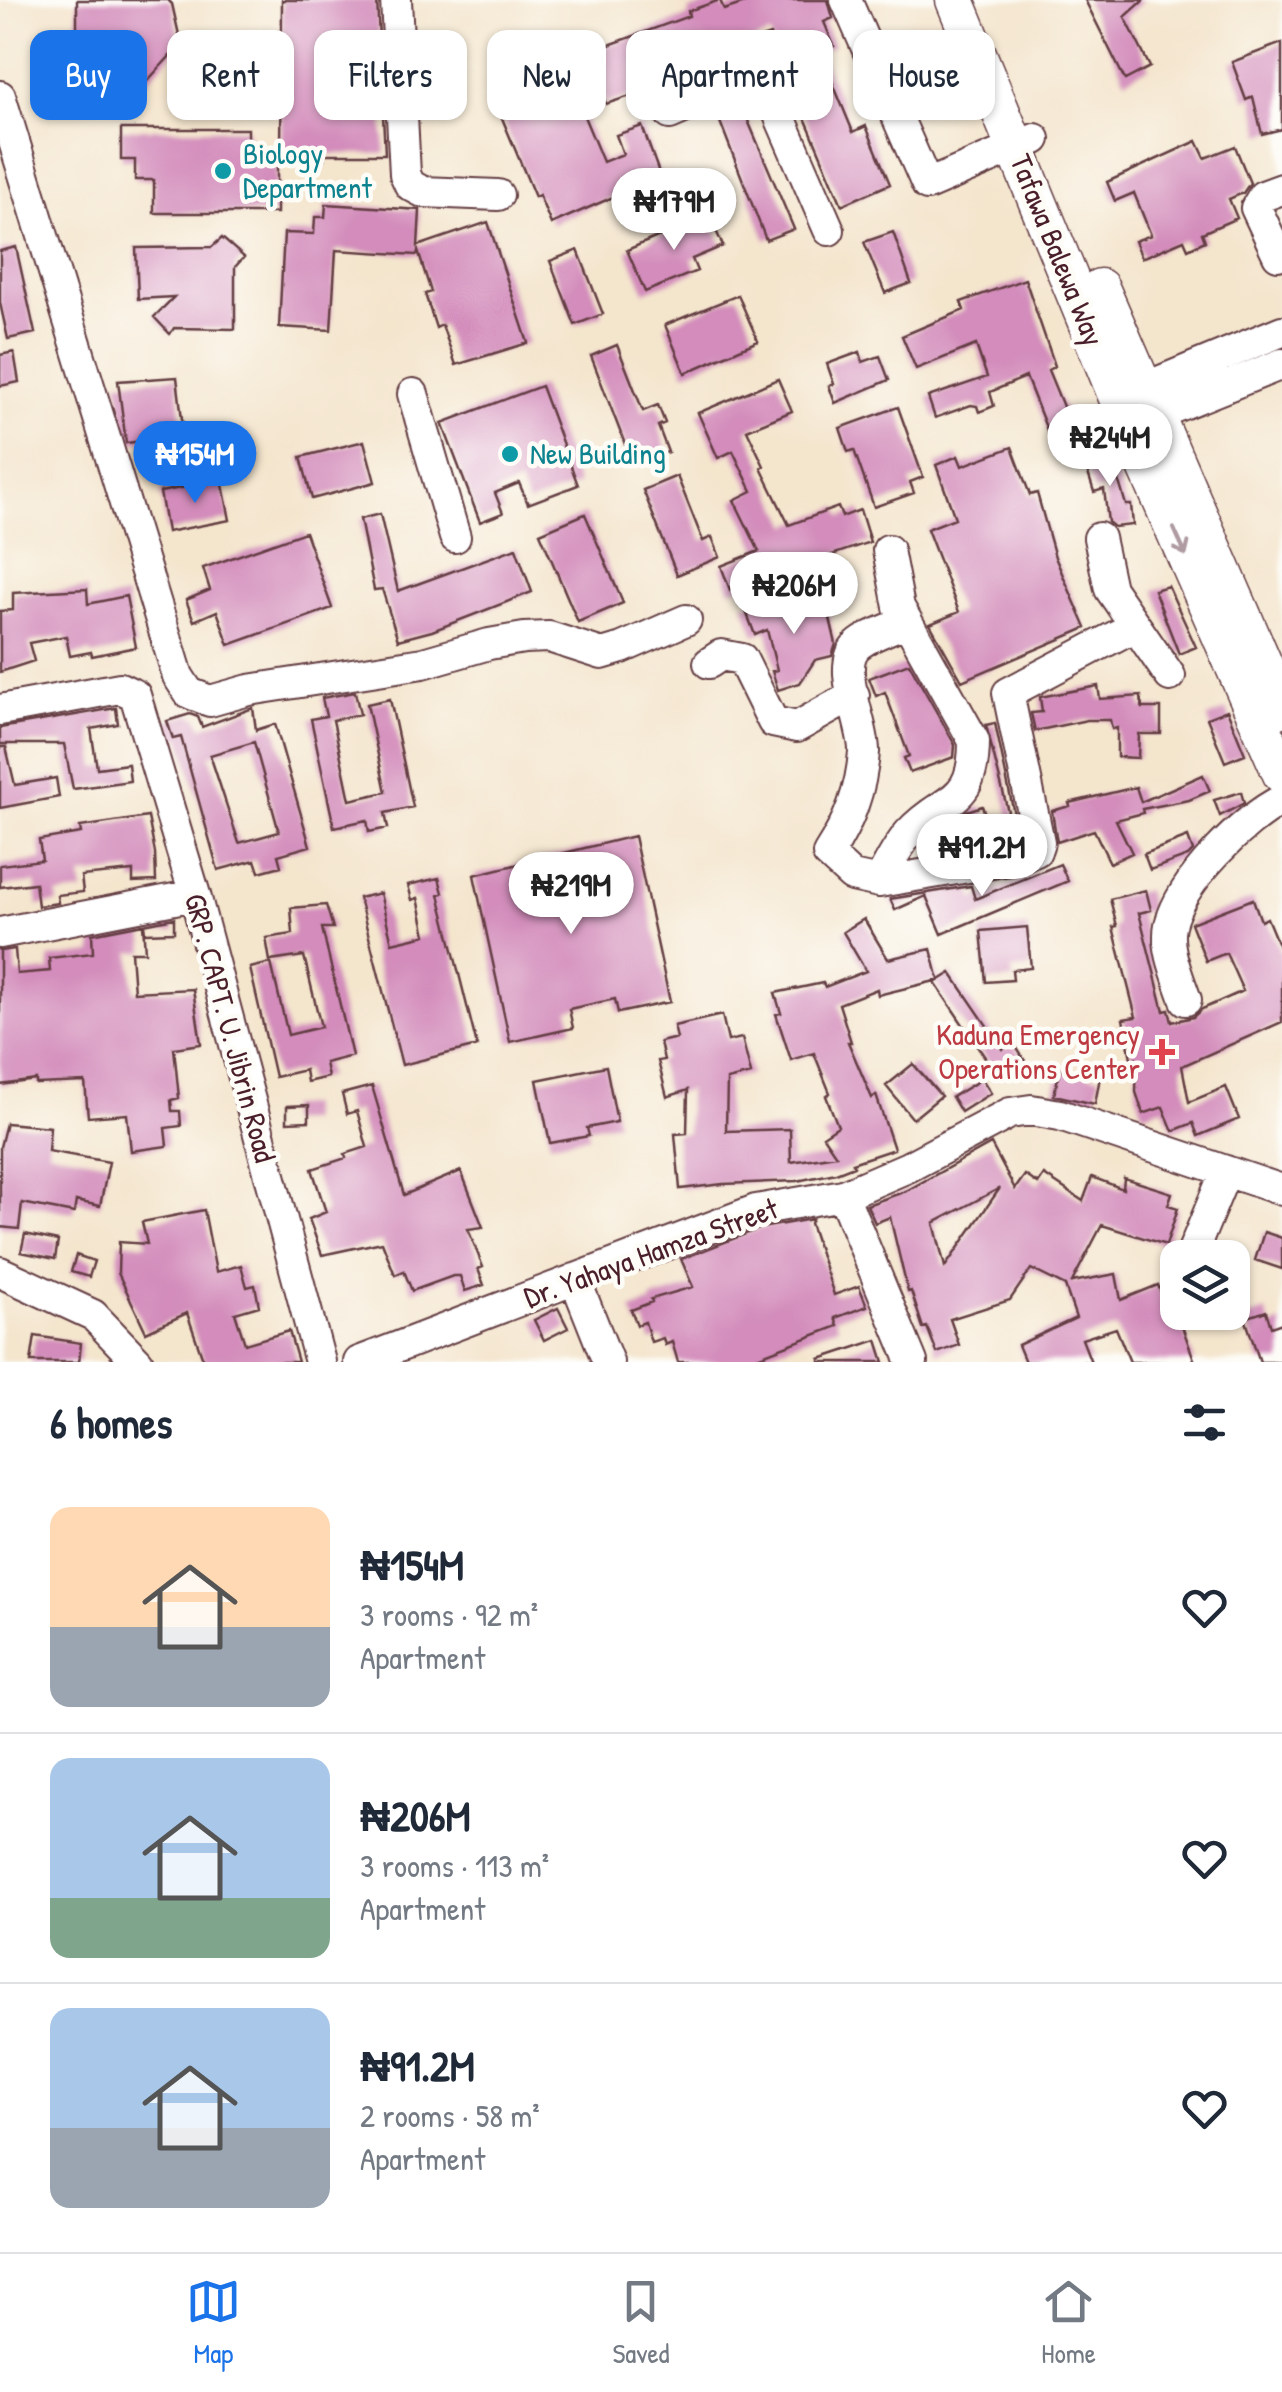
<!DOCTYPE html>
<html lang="en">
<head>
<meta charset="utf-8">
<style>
	:root { --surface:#fff; --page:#f2f2f3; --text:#1f2937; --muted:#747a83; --line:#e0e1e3; --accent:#1a73e8 }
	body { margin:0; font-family:"Patrick Hand",sans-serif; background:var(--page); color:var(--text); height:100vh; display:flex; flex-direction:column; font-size:38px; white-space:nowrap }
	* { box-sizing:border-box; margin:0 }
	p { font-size:32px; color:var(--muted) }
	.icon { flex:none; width:55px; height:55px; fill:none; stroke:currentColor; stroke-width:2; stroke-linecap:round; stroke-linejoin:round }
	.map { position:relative; height:1362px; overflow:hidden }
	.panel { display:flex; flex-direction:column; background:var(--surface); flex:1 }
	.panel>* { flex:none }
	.hud { position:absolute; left:30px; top:30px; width:1222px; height:90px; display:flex; gap:20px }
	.controls { position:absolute; left:1160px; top:1240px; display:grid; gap:20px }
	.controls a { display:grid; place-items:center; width:90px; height:90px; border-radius:20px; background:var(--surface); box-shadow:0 2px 8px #0004; font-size:50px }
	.price { position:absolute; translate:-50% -85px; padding:0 22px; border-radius:35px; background:#fff; color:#222; font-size:32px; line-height:65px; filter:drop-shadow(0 2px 5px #0008) }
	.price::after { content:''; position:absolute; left:50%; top:60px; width:30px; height:22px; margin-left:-15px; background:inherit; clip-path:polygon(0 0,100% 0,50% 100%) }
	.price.current { background:var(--accent); color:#fff }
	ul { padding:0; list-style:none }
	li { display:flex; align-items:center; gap:30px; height:250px; padding:0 50px }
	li+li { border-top:2px solid var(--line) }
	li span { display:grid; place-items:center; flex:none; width:280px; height:200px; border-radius:20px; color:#555 }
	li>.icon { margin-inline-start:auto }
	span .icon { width:120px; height:120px; fill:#fffc; stroke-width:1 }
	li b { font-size:42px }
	h2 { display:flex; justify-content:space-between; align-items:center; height:120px; padding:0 50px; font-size:42px }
	.tag { padding:0 35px; border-radius:20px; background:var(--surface); box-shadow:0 2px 8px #0004; font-size:35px; line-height:90px }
	.tag.current { background:var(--accent); color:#fff }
	.menu { display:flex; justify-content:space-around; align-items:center; height:140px; border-top:2px solid var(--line); background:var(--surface); font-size:28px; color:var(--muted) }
	.menu a { display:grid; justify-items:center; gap:5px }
	.menu .current { color:var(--accent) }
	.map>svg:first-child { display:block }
</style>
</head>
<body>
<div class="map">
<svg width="1282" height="1362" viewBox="0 0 1282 1362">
	<rect width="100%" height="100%" fill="#fdfcf7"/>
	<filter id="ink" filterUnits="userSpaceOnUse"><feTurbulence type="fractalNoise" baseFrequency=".01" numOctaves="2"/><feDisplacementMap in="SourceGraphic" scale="20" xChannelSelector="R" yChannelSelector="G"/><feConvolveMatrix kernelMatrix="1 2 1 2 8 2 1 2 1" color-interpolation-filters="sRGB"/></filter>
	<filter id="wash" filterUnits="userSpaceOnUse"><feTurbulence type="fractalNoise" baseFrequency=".0048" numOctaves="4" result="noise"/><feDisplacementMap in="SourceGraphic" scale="40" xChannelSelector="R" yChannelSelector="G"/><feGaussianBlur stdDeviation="2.25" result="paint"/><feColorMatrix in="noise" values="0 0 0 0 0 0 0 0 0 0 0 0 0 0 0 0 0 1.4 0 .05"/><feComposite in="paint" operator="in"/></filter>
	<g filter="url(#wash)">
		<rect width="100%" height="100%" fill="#f4e5cd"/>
		<g id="blocks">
			<path fill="#d38cbb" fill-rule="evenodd" d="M 77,0 L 168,0 L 172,4 L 181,44 L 119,112 L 77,69 Z
				M 282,0 L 377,0 L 385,154 L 324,154 L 324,159 L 281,159 Z
				M 720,0 L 724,10 L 754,0 L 828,0 L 833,18 L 824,22 L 834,46 L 820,52 L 853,132 L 866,126 L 890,184 L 842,205 L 770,35 L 728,49 L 730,57 L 694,69 L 696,77 L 666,88 L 667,95 L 656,102 L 652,110 L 649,90 L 606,104 L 595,69 L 604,66 L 598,49 L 689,16 L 688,11 Z
				M 1085,0 L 1144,0 L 1125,17 L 1150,67 L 1125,80 Z
				M 1282,43 L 1282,129 L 1262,134 L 1253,97 L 1246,100 L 1232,62 Z
				M 566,73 L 603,162 L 623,154 L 616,135 L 642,126 L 665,189 L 638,199 L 634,188 L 551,224 L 539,195 L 535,197 L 502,118 L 509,116 L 502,100 Z
				M 741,104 L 794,229 L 766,240 L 717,114 Z
				M 121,129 L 248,129 L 248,165 L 277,165 L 277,213 L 154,213 L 154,180 L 135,180 L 135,160 L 121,160 Z
				M 1197,141 L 1205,158 L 1235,146 L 1250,183 L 1243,193 L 1229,199 L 1237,218 L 1202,233 L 1205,241 L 1188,249 L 1184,240 L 1142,258 L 1135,241 L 1151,235 L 1134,193 L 1115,201 L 1107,182 Z
				M 326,204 L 420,210 L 418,246 L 488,222 L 528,343 L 456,365 L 442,325 L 436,328 L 425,294 L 431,292 L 418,251 L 417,255 L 336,250 L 331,330 L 279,327 L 284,233 L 314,234 L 315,217 L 325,217 Z
				M 709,215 L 723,246 L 692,259 L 697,271 L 645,292 L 627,250 Z
				M 893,232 L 911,283 L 885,293 L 864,242 Z
				M 222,238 L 244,257 L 235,267 L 235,329 L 174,328 L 170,334 L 154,317 L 174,297 L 138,299 L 136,248 L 212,247 Z
				M 16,247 L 35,333 L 8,339 L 0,303 L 0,251 Z
				M 578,250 L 603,314 L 575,325 L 550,261 Z
				M 1025,279 L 1055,366 L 1048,370 L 1071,426 L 1049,435 L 1026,377 L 990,392 L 994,406 L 979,412 L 977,406 L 971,405 L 935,418 L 928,397 L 987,377 L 976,345 L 916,369 L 902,336 L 964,310 L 961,302 Z
				M 738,295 L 758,341 L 685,373 L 665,325 Z
				M 617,345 L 643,411 L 658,405 L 665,423 L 658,426 L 668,452 L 633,465 L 591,356 Z
				M 14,352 L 19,382 L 0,386 L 0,355 Z
				M 860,352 L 863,362 L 880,356 L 889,380 L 835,403 L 829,386 L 834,384 L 827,364 Z
				M 177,377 L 184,436 L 126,443 L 118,381 Z
				M 778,379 L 792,411 L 747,430 L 764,466 L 761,468 L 789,525 L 838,507 L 842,517 L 860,510 L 870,542 L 730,590 L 721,566 L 759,551 L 734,500 L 752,491 L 733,451 L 718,458 L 698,413 Z
				M 541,386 L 578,485 L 528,504 L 519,483 L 495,493 L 503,513 L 480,522 L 442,423 Z
				M 898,407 L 923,477 L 910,482 L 914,493 L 874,507 L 854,450 L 848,452 L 840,428 Z
				M 364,441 L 375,482 L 312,499 L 301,457 Z
				M 1107,442 L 1126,505 L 1131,505 L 1133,525 L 1114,527 L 1108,522 L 1104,489 L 1094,492 L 1086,467 L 1101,462 L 1099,444 Z
				M 1012,447 L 1030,495 L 1037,493 L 1055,557 L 1086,628 L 962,681 L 930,624 L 959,612 L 927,529 L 955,518 L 936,465 L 958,456 L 962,466 Z
				M 677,476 L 703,541 L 712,537 L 720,557 L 677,575 L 643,490 Z
				M 222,480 L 230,520 L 167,532 L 160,492 Z
				M 380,514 L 398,591 L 516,548 L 532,592 L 432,631 L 398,640 L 382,589 L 374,590 L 360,519 Z
				M 585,514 L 623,603 L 578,622 L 540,533 Z
				M 305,532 L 332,608 L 229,645 L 217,611 L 194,621 L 186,600 L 210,590 L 203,568 Z
				M 1168,586 L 1196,647 L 1179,654 L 1154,590 Z
				M 87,589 L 88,604 L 126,596 L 136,647 L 92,656 L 91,652 L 70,656 L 66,636 L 29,643 L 34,661 L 0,672 L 0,611 L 13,610 L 13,593 Z
				M 824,593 L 836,644 L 832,656 L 815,660 L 800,683 L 778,690 L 772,671 L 777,670 L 767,630 L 755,635 L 743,603 L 805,607 Z
				M 909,663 L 955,745 L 954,757 L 910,773 L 904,758 L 909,756 L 885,692 L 876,696 L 869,678 Z
				M 1098,686 L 1100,699 L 1141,696 L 1142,708 L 1161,708 L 1161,734 L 1139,734 L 1138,758 L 1117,757 L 1117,728 L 1112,729 L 1110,720 L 1087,720 L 1035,731 L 1031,713 L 1042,712 L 1040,697 Z
				M 355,692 L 360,714 L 333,720 L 350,800 L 386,792 L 367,704 L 390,699 L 413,807 L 385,813 L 388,828 L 369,832 L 367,820 L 334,827 L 311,719 L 326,716 L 322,698 Z
				M 116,708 L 118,724 L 91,729 L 97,768 L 128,764 L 130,781 L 73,789 L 64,744 L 0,744 L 0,728 Z
				M 253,708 L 256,730 L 275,724 L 310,846 L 278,855 L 281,866 L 259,872 L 255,860 L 218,870 L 181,737 L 173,739 L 167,721 L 190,714 L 198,717 L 202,727 ZM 254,742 L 279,832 L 239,843 L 210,755 Z
				M 1227,710 L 1245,754 L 1225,762 L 1207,718 Z
				M 995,723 L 1019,838 L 1015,839 L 986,725 Z
				M 0,747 L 6,747 L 15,785 L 56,778 L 59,797 L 0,808 Z
				M 1203,775 L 1210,791 L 1189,800 L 1142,809 L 1143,813 L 1116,820 L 1132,853 L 1110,863 L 1094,830 L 1057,842 L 1052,811 L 1070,806 L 1069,803 L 1136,787 L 1141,802 Z
				M 1241,792 L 1244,803 L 1220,816 L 1214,800 Z
				M 982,806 L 996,843 L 945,852 L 941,829 L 967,811 Z
				M 148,817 L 155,853 L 156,881 L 133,882 L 133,871 L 81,876 L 83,892 L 57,895 L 58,903 L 38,906 L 35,883 L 0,887 L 0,865 L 42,860 L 39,840 L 81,833 L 80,827 Z
				M 634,836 L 670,1002 L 618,1013 L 615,999 L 569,1009 L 573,1028 L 510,1042 L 474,875 Z
				M 1188,837 L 1193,851 L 1188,856 L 1150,870 L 1144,854 Z
				M 1060,864 L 1068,881 L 942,934 L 926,896 L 895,910 L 890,899 L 971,886 L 975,899 Z
				M 439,878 L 443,893 L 439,894 L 477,1046 L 402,1065 L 359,898 L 380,893 L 392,943 L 426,935 L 418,898 L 412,900 L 408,885 Z
				M 1146,890 L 1151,910 L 1139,913 L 1164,1011 L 1169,1010 L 1172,1022 L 1193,1017 L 1202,1009 L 1243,991 L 1226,953 L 1206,961 L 1191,923 L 1253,899 L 1261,921 L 1267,918 L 1282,954 L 1282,1022 L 1182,1066 L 1189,1102 L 1226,1087 L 1239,1119 L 1198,1136 L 1193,1123 L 1173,1131 L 1163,1107 L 1143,1114 L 1136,1092 L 1137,1059 L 1131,1058 L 1123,1019 L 1136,1017 L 1113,927 L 1117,926 L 1110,899 Z
				M 326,905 L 333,928 L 322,928 L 352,1056 L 325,1063 L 328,1077 L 307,1082 L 305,1070 L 275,1077 L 250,968 L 271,963 L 288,1035 L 321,1027 L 304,956 L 270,961 L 266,938 L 293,934 L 291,908 Z
				M 174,918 L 174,932 L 145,933 L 144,924 Z
				M 864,919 L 888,959 L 931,949 L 939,980 L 878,995 L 877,989 L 839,1004 L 851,1042 L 848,1042 L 872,1098 L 876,1095 L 894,1149 L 852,1163 L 854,1166 L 836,1173 L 797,1181 L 723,1184 L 680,1189 L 675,1134 L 687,1133 L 688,1090 L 667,1097 L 658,1061 L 664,1060 L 660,1042 L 677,1038 L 674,1026 L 722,1015 L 728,1041 L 742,1038 L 751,1074 L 727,1080 L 726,1131 L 790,1129 L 791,1162 L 836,1155 L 823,1136 L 838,1126 L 826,1096 L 830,1093 L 814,1053 L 791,1060 L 776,1014 L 781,1013 L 775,993 L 823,983 L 825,987 L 866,971 L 843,932 Z
				M 143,924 L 145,952 L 131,952 L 134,992 L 193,989 L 201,1044 L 174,1048 L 179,1098 L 171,1100 L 172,1111 L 180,1111 L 181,1126 L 165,1128 L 167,1146 L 131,1151 L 127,1114 L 88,1117 L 85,1082 L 36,1084 L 36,1080 L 0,1085 L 0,951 L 15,949 L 17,974 L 50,971 L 49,958 L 93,953 L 92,934 Z
				M 1027,927 L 1031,968 L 1012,970 L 1013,980 L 986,982 L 981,931 Z
				M 951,973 L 1003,1049 L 1013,1042 L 1025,1061 L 999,1078 L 935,983 Z
				M 913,1064 L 941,1096 L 913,1119 L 886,1086 Z
				M 606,1066 L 617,1122 L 587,1128 L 589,1136 L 550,1143 L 537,1080 Z
				M 1060,1069 L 1100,1077 L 1095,1104 L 1054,1095 Z
				M 982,1079 L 991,1093 L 961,1112 L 952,1097 Z
				M 372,1086 L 404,1195 L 461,1171 L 483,1227 L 468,1229 L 483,1267 L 478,1269 L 484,1285 L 465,1291 L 460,1276 L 453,1276 L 412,1291 L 404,1271 L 395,1275 L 382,1242 L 322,1255 L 309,1219 L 326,1212 L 312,1169 L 346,1158 L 345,1154 L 367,1147 L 357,1111 L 347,1114 L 342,1094 Z
				M 309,1105 L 309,1121 L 287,1122 L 287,1106 Z
				M 6,1123 L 50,1127 L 48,1151 L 109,1162 L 100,1206 L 76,1201 L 74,1213 L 22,1203 L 19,1229 L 0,1227 L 0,1147 Z
				M 991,1144 L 1015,1189 L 1025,1175 L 1038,1184 L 1044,1175 L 1083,1201 L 1092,1177 L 1123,1189 L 1124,1178 L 1172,1193 L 1168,1205 L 1178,1208 L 1166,1245 L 1102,1225 L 1072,1282 L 1116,1274 L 1121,1300 L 1158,1285 L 1168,1310 L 1175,1307 L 1195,1362 L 1130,1362 L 1116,1328 L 1082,1339 L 1091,1362 L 1025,1362 L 1018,1345 L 1076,1318 L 1065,1286 L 1031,1269 L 1010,1300 L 950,1319 L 959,1345 L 937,1353 L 927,1327 L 923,1328 L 911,1291 L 908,1292 L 890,1217 L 875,1223 L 867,1205 L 906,1191 ZM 1000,1188 L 945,1267 L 934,1223 Z
				M 204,1210 L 216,1272 L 241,1265 L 247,1287 L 255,1285 L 259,1306 L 235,1313 L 245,1344 L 289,1331 L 298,1362 L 204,1362 L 187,1313 L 146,1332 L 118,1273 L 119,1242 L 147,1244 L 142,1222 Z
				M 812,1219 L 810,1223 L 834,1295 L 859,1286 L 867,1306 L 835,1318 L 838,1326 L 754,1358 L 755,1362 L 678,1362 L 672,1342 L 665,1345 L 663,1338 L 651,1342 L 645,1322 L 637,1325 L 631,1310 L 652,1302 L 651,1299 L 693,1287 L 681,1259 L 761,1228 Z
				M 1264,1232 L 1282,1238 L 1282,1269 L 1255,1260 Z
				M 25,1234 L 58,1241 L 55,1259 L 21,1252 Z
				M 76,1255 L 94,1261 L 89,1277 L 71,1272 Z
				M 558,1308 L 568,1328 L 544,1340 L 534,1320 Z
				M 1266,1311 L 1271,1327 L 1282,1323 L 1282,1362 L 1260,1362 L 1245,1318 Z
				M 35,1336 L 81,1343 L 79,1362 L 31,1362 Z
				M 877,1340 L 884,1362 L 820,1362 L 820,1359 Z"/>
		</g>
	</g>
	<g filter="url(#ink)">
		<use href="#blocks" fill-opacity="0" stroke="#643d43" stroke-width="2.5"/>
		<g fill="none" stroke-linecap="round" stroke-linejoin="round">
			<defs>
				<path id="minor" d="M 396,0 L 405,174 L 410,185 L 423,192 L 498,195
					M 846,0 L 927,185 L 1035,139
					M 0,96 L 178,676 L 189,693 L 210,701 L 249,690 L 423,663 L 489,644 L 524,638 L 549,637 L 602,654 L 622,648 L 686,620
					M 670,114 L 753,78 L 761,79 L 767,87 L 829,230
					M 1282,189 L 1263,196 L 1256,208 L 1278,255 L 1282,253
					M 1144,388 L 1282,331
					M 413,394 L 455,537
					M 1155,415 L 1282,364
					M 1099,538 L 1110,589 L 1170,676
					M 906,621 C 892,629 869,635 857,646 C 835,667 865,725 864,752 C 861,791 849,822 828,854 L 852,876 L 879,882 L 1016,859 L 1036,851 L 1039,842 L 1008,693 L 1135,626
					M 709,663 L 721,655 L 742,659 L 773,722 L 797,727 L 854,695
					M 0,710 L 120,688 L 135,695 L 195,895 L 320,1362
					M 879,882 C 888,866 897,847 909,833 C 944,794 974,808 974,741 L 899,607 L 888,550
					M 0,933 L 195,895
					M 1186,1000 C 1179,979 1165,948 1170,925 C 1181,881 1243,820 1282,800
					M 843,1195 L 912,1362
					M 1190,1258 L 1226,1171
					M 0,1272 L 93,1315 L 138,1362
					M 575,1279 L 608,1362
					M 359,1362 L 756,1210 L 843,1195 L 908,1167 L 1010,1113 L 1031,1110 L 1060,1115 L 1282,1190"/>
				<path id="major" d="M 955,0 L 1137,444 L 1282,774
					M 1100,288 L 1282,708"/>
			</defs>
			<use href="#minor" stroke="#643d43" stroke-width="34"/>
			<use href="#major" stroke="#643d43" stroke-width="41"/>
			<use href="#minor" stroke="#fff" stroke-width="30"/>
			<use href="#major" stroke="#fff" stroke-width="38"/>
		</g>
		<defs><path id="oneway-shaft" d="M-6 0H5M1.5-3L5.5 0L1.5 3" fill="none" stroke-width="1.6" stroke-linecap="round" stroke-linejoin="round" transform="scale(2.5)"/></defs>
		<use stroke="#ae9aa0" href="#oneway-shaft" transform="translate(1180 542) rotate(66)"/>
	</g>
	<g fill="#0f9aa8" stroke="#fdfcf7" stroke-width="4">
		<circle cx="223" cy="171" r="10"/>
		<circle cx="510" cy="454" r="10"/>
	</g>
	<path fill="#e0444e" stroke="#fdfcf7" stroke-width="4" d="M1157 1037h10v10h10v10h-10v10h-10v-10h-10v-10h10z"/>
	<g text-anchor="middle" stroke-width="9" stroke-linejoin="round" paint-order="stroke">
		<g font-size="30" fill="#0d838f" stroke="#fdfcf7" text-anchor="start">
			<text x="243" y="164">Biology<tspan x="243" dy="34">Department</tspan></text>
			<text x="530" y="464">New Building</text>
		</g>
		<g font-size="30" fill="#4a1f2b" stroke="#fdfcf7">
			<text transform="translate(1057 250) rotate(68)" y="10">Tafawa Balewa Way</text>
			<text transform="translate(230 1028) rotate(75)" y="10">GRP. CAPT. U. Jibrin Road</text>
			<text transform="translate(651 1253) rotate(-20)" y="10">Dr. Yahaya Hamza Street</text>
		</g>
		<g font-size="30" fill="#be3a42" stroke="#fdfcf7" text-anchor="end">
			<text x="1140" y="1045">Kaduna Emergency<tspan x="1140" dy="34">Operations Center</tspan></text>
		</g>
	</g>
</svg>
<div class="controls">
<a><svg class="icon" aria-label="layers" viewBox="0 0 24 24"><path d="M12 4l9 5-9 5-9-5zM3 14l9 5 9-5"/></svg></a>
</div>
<b class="price" style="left:674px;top:253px">₦179M</b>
<b class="price" style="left:1110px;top:489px">₦244M</b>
<b class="price current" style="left:195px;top:506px">₦154M</b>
<b class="price" style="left:794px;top:637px">₦206M</b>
<b class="price" style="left:982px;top:899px">₦91.2M</b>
<b class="price" style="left:571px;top:937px">₦219M</b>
<div class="hud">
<a class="tag current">Buy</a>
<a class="tag">Rent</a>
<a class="tag">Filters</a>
<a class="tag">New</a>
<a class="tag">Apartment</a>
<a class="tag">House</a>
</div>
</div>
<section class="panel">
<h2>6 homes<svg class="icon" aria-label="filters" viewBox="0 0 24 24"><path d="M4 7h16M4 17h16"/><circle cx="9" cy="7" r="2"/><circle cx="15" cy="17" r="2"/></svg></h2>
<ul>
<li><span style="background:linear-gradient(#ffd9b3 60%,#9aa5b1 0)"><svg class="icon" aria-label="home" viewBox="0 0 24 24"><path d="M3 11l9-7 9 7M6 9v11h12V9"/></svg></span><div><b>₦154M</b><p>3 rooms · 92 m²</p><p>Apartment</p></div><svg class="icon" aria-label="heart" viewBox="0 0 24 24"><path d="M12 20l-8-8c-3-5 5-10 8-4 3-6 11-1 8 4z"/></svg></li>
<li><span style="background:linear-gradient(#a9c7e8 70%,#7fa58c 0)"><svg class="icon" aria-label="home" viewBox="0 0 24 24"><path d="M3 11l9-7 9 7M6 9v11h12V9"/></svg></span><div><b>₦206M</b><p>3 rooms · 113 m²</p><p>Apartment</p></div><svg class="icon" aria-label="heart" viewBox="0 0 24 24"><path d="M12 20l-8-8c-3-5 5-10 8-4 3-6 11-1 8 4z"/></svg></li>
<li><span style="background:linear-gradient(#a9c7e8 60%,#9aa5b1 0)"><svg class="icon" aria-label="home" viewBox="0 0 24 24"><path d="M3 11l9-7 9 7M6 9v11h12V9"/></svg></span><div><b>₦91.2M</b><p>2 rooms · 58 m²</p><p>Apartment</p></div><svg class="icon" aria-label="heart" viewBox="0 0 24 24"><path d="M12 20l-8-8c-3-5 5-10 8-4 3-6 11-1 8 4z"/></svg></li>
</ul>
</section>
<nav class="menu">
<a class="current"><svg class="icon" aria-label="map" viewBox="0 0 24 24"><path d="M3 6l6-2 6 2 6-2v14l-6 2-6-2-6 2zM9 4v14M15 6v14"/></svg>Map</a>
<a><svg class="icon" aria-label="saved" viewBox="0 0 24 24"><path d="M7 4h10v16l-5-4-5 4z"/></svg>Saved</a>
<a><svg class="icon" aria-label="home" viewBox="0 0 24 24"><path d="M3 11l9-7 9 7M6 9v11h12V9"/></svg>Home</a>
</nav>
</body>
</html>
